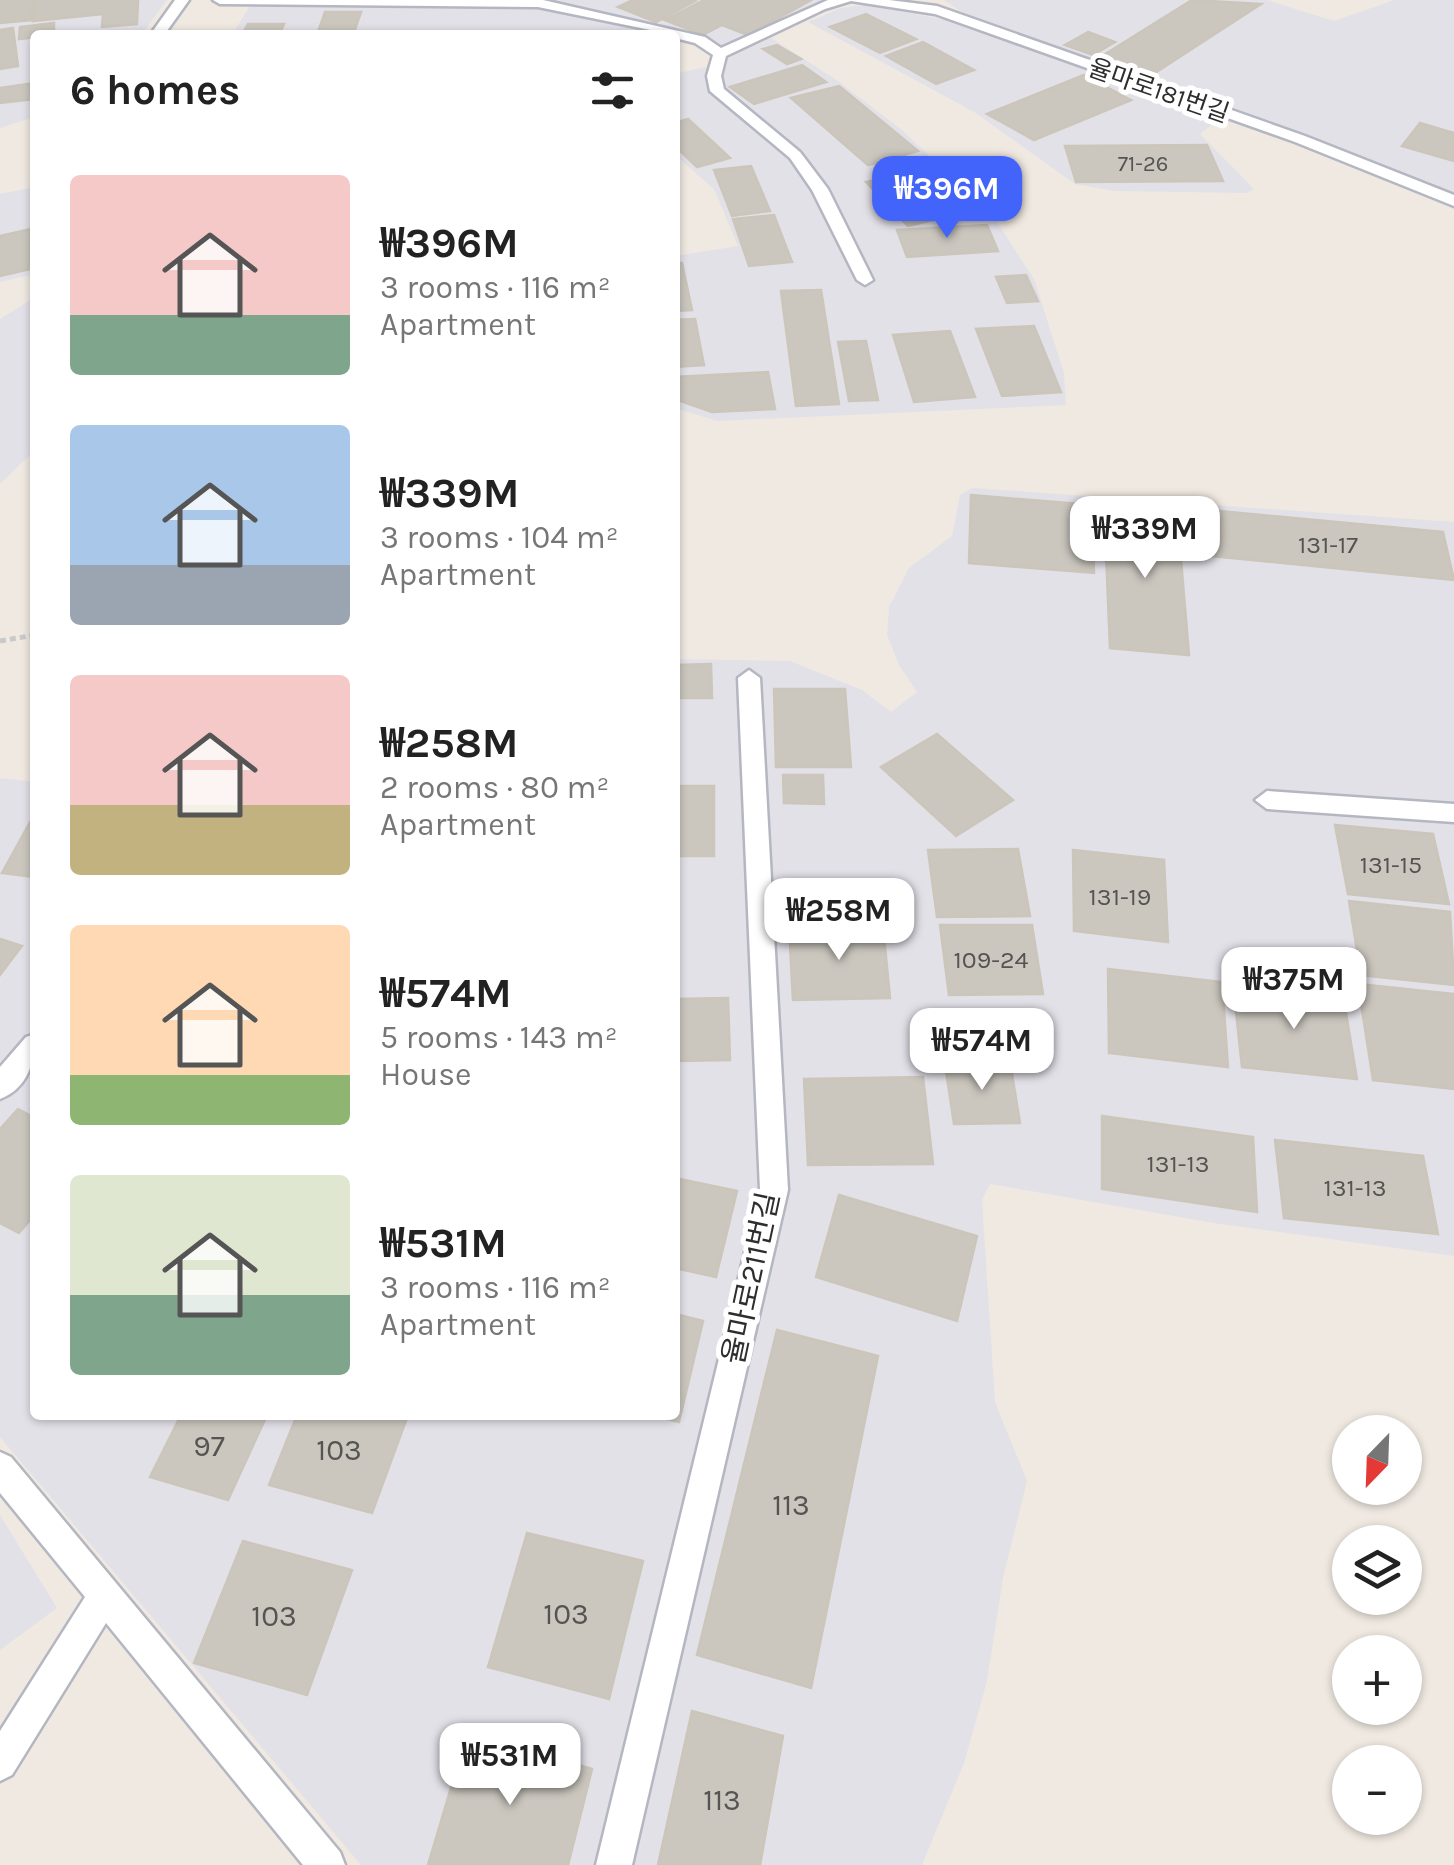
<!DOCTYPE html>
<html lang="en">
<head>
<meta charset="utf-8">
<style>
	:root { --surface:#fff; --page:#f2f2f2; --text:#222; --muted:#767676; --accent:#4264fb }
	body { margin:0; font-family:Karla,"Noto Sans KR",sans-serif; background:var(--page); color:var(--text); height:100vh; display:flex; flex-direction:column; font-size:38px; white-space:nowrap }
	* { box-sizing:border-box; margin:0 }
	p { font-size:32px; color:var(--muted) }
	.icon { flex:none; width:55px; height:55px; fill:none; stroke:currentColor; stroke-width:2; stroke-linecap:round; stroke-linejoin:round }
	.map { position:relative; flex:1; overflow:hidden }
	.drawer { position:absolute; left:30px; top:30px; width:650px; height:1390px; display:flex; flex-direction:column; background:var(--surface); border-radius:10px; box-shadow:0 2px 8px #0004 }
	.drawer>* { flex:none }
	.needle { width:65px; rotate:203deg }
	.buttons { position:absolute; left:1332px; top:1415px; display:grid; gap:20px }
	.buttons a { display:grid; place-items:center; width:90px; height:90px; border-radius:50%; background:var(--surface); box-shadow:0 2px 8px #0004; font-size:50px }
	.price { position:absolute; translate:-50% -85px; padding:0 22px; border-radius:20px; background:#fff; color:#222; font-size:32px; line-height:65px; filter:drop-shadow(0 2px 5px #0008) }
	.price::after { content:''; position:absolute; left:50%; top:60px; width:30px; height:22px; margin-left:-15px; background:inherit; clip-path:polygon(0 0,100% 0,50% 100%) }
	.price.current { background:var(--accent); color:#fff }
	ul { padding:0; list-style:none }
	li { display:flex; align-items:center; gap:30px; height:250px; padding:0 40px }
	li span { display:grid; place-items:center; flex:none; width:280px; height:200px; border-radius:10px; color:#555 }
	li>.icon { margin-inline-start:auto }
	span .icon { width:120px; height:120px; fill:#fffc; stroke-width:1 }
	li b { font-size:42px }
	h2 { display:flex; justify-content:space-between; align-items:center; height:120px; padding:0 40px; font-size:42px }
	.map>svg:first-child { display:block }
</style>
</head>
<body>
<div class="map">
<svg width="1454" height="1865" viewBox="0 0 1454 1865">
	<rect width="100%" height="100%" fill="#efe9e1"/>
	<path fill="#e3e1e8" d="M 0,0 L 167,0 L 141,35 L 35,35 L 35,117 L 0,128 Z
		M 542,0 L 825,0 L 723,47 L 664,27 Z
		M 944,0 L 1267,0 L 1334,21 L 1394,0 L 1454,0 L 1454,193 L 1272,122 L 1022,35 L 963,13 Z
		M 251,4 L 530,6 L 667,35 L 232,35 Z
		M 863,5 L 953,21 L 1221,118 L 1200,134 L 1254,189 L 1247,193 L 1115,191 L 1075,184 L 974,112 L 808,22 L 841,8 Z
		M 771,38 L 838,81 L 903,131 L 993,216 L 1034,279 L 1064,373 L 1066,405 L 717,421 L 675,408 L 675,256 L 738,246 L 714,189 L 675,155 L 675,74 L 710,66 Z
		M 35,187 L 35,274 L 0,282 L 0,194 Z
		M 35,297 L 35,450 L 0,484 L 0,319 Z
		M 972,488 L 1454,522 L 1454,1256 L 1220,1224 L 990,1184 L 982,1200 L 995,1402 L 1027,1481 L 1003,1578 L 987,1681 L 964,1763 L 922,1865 L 361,1865 L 0,1437 L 0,778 L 35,782 L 35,1415 L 675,1415 L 675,659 L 790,661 L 862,690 L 891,712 L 917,692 L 899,665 L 887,635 L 889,607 L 909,568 L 952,536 L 960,495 Z
		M 0,1515 L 57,1608 L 0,1650 Z"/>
	<path fill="#cbc7bf" stroke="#cbc5ba" stroke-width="2.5" d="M 0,0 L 34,0 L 31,20 L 0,23 Z
		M 36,0 L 138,0 L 137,24 L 102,27 L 103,14 L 33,21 Z
		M 633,0 L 697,0 L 656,22 L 618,7 Z
		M 704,0 L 811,0 L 748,35 L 722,25 L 703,35 L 665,20 Z
		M 1192,0 L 1261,4 L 1150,76 L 1099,58 Z
		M 325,12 L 361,12 L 353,35 L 317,35 Z
		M 866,14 L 916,39 L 880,53 L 830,27 Z
		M 54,23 L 54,35 L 19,39 L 20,27 Z
		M 248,24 L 284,24 L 279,35 L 242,35 Z
		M 13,28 L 18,66 L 0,69 L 0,30 Z
		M 1088,32 L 1115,42 L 1093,55 L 1065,45 Z
		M 923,42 L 974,70 L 936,84 L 886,56 Z
		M 777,45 L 801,59 L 787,64 L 763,49 Z
		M 802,65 L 826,82 L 754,104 L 730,87 Z
		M 1084,75 L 1131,100 L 1034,140 L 987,114 Z
		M 35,83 L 35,99 L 0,103 L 0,88 Z
		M 839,86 L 918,151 L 868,165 L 791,98 Z
		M 688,119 L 730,158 L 697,167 L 675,146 L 675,123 Z
		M 1420,123 L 1454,133 L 1454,161 L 1402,146 Z
		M 1207,145 L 1223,181 L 1076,182 L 1065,146 Z
		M 751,166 L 770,211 L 732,216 L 714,170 Z
		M 929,168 L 973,210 L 908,226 L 866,182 Z
		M 774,215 L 792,262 L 749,266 L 733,219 Z
		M 987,225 L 998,251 L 907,257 L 897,230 Z
		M 35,228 L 35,268 L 0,276 L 0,236 Z
		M 675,263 L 682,263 L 692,310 L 675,311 Z
		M 1026,275 L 1038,301 L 1007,303 L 996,277 Z
		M 821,290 L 839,404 L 796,406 L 781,291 Z
		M 695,319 L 704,365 L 675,367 L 675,320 Z
		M 1034,326 L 1061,392 L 1002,396 L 976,329 Z
		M 950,331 L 975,397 L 914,402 L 893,335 Z
		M 866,341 L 878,400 L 849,401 L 838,342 Z
		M 768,372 L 775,409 L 712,412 L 675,399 L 675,377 Z
		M 971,495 L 1092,505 L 1094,573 L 969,563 Z
		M 1104,506 L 1177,512 L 1189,655 L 1110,648 Z
		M 1209,510 L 1443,532 L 1454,580 L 1212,556 Z
		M 711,664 L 712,698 L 675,698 L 675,665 Z
		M 774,689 L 845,689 L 851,767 L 776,767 Z
		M 937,734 L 1013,800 L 956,836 L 881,767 Z
		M 783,775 L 823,775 L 824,804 L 784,803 Z
		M 675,786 L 714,786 L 714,856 L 675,856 Z
		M 35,813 L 35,877 L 2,873 Z
		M 1335,825 L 1433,834 L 1449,904 L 1348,894 Z
		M 1018,849 L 1030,916 L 937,917 L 928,850 Z
		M 1073,850 L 1164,860 L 1168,942 L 1074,931 Z
		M 1349,901 L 1450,912 L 1454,985 L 1361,975 Z
		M 940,925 L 1032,925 L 1043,994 L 949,995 Z
		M 883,926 L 890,998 L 793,1000 L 789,927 Z
		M 0,939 L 22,946 L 0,975 Z
		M 1108,969 L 1222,982 L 1228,1067 L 1109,1053 Z
		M 1233,984 L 1343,995 L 1357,1079 L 1242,1067 Z
		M 1358,984 L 1454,994 L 1454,1089 L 1373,1080 Z
		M 728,998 L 730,1060 L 675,1061 L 675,999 Z
		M 1010,1062 L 1020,1123 L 954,1124 L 945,1064 Z
		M 923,1077 L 933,1164 L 808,1165 L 804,1079 Z
		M 18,1109 L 35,1118 L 35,1214 L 19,1233 L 0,1223 L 0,1129 Z
		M 1102,1116 L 1253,1137 L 1257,1212 L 1102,1189 Z
		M 1275,1140 L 1423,1156 L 1438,1234 L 1284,1218 Z
		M 675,1178 L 737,1191 L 716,1277 L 675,1268 Z
		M 839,1195 L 977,1236 L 957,1321 L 816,1277 Z
		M 675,1314 L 703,1321 L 679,1422 L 650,1415 L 675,1415 Z
		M 777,1330 L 878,1356 L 811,1688 L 697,1655 Z
		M 181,1415 L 267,1415 L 228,1500 L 150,1477 Z
		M 297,1415 L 408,1415 L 372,1513 L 269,1485 Z
		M 527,1533 L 643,1561 L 609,1699 L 488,1667 Z
		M 243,1541 L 352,1570 L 307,1695 L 194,1663 Z
		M 692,1711 L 783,1736 L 760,1865 L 658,1865 Z
		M 467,1734 L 592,1769 L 568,1865 L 428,1865 Z"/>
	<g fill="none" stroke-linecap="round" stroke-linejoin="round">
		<defs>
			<path id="service" d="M 175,0 L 189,0 L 164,35 L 150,35 Z
				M 213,0 L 543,0 L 705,37 L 721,48 L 828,0 L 889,0 L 937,6 L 1305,136 L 1454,195 L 1454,206 L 1295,142 L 935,14 L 851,1 L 825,9 L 726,56 L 721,76 L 724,89 L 800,152 L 828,189 L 873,280 L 865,285 L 857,280 L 812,190 L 790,158 L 710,91 L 707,76 L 713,55 L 695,43 L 675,38 L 675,35 L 538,7 L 220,4 Z
				M 749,670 L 760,678 L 788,1190 L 632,1865 L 596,1865 L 760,1190 L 738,678 Z
				M 1267,791 L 1454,804 L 1454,822 L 1267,809 L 1255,800 Z
				M 35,1034 C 35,1060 29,1088 0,1099 L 0,1067 L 26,1037 Z
				M 0,1452 L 11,1457 L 340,1852 L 345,1865 L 303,1865 L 106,1623 L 12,1775 L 0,1781 L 0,1731 L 85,1597 L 0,1493 Z"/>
		</defs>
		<use href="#service" stroke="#b4b7c1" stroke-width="5"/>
		<path stroke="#c9c9c9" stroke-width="5" stroke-dasharray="6 4" stroke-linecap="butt" d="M 0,641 L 35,635"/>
		<use href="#service" fill="#fff" fill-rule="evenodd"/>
	</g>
	<g text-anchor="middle" stroke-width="10" stroke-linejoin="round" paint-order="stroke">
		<g font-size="22" fill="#555452">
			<text x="1143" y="171">71-26</text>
		</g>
		<g font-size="25" fill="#2e2e2e" stroke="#fff">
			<text transform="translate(1159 90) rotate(19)" y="9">율마로181번길</text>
		</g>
		<g font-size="25" fill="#555452">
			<text x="1328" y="553">131-17</text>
			<text x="1391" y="873">131-15</text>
			<text x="1120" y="905">131-19</text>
			<text x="991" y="968">109-24</text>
			<text x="1178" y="1172">131-13</text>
			<text x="1355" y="1196">131-13</text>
		</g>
		<g font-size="30" fill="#2e2e2e" stroke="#fff">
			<text transform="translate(751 1278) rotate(-78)" y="10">율마로211번길</text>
		</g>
		<g font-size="30" fill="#555452">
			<text x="209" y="1456">97</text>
			<text x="339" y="1460">103</text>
			<text x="791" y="1515">113</text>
			<text x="566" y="1624">103</text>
			<text x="274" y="1626">103</text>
			<text x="722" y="1810">113</text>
		</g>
	</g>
</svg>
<div class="buttons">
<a><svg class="needle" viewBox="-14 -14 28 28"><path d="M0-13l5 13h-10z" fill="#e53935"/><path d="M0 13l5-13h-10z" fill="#767676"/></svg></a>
<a><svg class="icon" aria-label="layers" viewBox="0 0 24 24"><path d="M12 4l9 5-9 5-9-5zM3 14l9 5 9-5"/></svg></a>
<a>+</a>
<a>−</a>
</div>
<b class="price current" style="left:947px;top:241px">₩396M</b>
<b class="price" style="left:1145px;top:581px">₩339M</b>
<b class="price" style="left:839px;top:963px">₩258M</b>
<b class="price" style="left:1294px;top:1032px">₩375M</b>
<b class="price" style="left:982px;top:1093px">₩574M</b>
<b class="price" style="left:510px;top:1808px">₩531M</b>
<section class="drawer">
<h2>6 homes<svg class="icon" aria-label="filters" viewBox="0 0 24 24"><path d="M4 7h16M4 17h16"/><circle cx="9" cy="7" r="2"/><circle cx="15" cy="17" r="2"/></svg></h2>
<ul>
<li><span style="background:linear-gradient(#f6c9c9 70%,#7fa58c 0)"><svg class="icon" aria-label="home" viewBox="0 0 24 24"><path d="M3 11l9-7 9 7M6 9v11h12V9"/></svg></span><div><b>₩396M</b><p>3 rooms · 116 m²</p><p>Apartment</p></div></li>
<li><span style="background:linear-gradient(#a9c7e8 70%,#9aa5b1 0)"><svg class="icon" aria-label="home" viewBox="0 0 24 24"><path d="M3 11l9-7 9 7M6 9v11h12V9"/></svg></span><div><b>₩339M</b><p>3 rooms · 104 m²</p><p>Apartment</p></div></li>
<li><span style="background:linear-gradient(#f6c9c9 65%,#c2b280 0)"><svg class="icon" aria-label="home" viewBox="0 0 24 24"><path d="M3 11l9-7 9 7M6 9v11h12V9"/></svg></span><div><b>₩258M</b><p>2 rooms · 80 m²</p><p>Apartment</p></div></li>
<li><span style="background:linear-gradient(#ffd9b3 75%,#8fb573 0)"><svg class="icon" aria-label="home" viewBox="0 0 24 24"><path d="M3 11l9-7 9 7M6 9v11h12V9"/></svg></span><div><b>₩574M</b><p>5 rooms · 143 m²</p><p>House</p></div></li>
<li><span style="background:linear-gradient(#dfe7d0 60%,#7fa58c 0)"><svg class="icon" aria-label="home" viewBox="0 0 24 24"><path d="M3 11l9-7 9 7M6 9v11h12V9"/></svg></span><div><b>₩531M</b><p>3 rooms · 116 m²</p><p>Apartment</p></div></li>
</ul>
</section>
</div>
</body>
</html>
